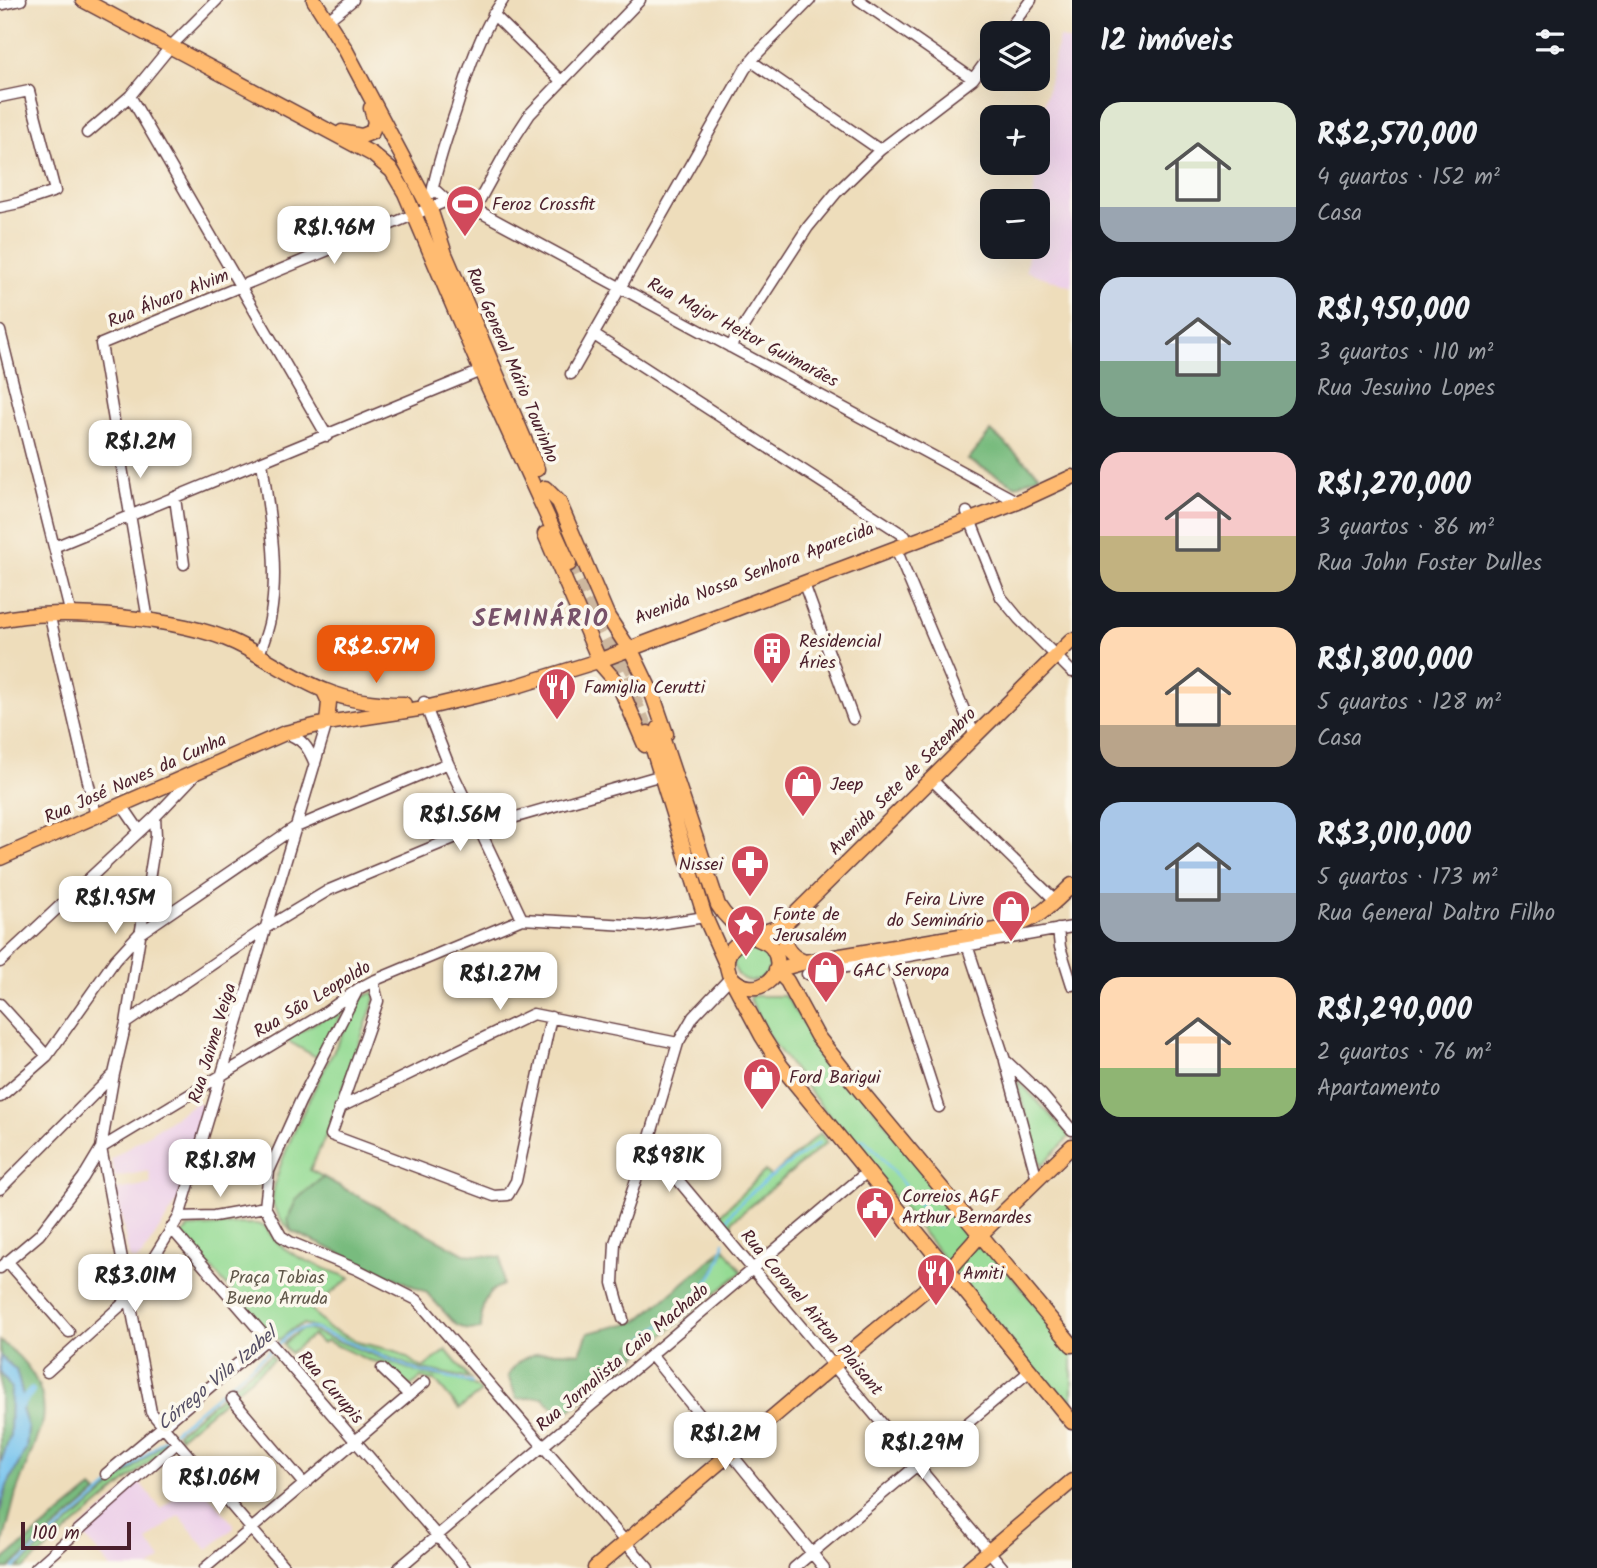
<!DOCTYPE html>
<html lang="pt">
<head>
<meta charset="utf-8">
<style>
	:root { --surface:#171b24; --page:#242831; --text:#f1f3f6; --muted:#9ea1a6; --accent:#ea580c }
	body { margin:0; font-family:Kalam,sans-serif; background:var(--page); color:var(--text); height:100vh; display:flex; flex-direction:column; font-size:26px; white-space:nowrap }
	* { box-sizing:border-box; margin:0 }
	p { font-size:23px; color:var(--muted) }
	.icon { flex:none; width:38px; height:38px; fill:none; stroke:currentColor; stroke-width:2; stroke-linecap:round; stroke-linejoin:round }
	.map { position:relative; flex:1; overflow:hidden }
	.panel { display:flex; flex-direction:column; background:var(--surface); width:525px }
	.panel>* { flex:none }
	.controls { position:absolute; left:980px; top:21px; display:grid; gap:14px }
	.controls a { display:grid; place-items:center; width:70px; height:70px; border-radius:14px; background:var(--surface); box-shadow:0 7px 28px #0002; font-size:35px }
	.scale { position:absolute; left:21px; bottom:18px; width:110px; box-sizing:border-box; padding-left:7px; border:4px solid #4a1f2b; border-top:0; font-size:19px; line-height:24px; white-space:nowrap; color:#4a1f2b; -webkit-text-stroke:5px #fbf7ec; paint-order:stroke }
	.price { position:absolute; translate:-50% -60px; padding:0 16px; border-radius:14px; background:#fff; color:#222; font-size:23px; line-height:46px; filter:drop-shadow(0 2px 4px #0008) }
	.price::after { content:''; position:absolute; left:50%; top:42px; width:21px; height:16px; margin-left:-10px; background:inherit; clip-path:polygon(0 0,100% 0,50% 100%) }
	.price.active { background:var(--accent); color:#fff }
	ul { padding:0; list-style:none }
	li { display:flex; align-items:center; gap:21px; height:175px; padding:0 28px }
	li span { display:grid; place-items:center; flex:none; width:196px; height:140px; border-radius:21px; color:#555 }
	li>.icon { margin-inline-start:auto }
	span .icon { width:84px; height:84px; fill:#fffc; stroke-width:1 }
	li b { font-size:30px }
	h2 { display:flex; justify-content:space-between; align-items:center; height:84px; padding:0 28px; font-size:30px }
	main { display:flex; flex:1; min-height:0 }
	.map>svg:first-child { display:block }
</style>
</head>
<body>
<main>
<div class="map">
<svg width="1072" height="1568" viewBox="0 0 1072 1568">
	<rect width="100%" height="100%" fill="#fbf7ec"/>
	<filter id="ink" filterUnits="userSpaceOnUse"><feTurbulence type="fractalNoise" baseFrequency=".0143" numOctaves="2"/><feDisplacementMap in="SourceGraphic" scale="14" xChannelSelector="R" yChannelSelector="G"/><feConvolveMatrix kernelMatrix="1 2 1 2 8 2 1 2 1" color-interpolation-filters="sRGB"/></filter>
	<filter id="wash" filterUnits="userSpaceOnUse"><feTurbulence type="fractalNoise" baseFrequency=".00686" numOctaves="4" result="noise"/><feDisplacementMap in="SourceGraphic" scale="28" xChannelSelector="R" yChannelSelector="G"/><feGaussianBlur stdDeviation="1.57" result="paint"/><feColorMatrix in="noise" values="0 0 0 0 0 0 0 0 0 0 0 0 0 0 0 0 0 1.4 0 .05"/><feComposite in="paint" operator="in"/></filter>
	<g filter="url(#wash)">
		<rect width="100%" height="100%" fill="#edb"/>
		<path fill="#edd1e9" d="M 1059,37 L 1072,42 L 1072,287 L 1026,271 L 1029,247 L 1038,247 L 1038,201 L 1033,201 L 1035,176 L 1045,101 Z
			M 197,1102 L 202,1104 L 202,1107 L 178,1201 L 141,1257 L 134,1261 L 129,1257 L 116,1190 L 151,1184 L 149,1171 L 115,1177 L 111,1159 Z
			M 138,1480 L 161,1509 L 196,1480 L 234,1525 L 234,1528 L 207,1550 L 179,1515 L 147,1541 L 161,1559 L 150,1568 L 111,1568 L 79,1530 Z"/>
		<path fill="#95db94" stroke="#707d60" stroke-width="2" d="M734 963a18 18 0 1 1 36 0a18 18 0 1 1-36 0Z
			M 375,992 L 375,999 L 327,1133 L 310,1170 L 323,1177 L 296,1200 L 288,1220 L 291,1231 C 284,1223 276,1215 273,1205 C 266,1170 343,1035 362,997 Z
			M 751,996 L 785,996 L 788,999 L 801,1020 L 1072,1349 L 1072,1418 L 818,1102 L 770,1038 L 750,999 Z
			M 347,1004 L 320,1059 L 286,1040 Z
			M 1015,1077 L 1070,1136 L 1041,1166 Z
			M 820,1133 L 827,1142 L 732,1221 L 732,1230 L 720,1215 L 765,1171 L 771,1177 Z
			M 238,1224 L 258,1224 L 266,1227 C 281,1257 321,1266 350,1278 L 311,1309 L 328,1328 L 361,1343 L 396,1351 L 423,1368 L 446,1350 L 470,1379 L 433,1371 L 424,1371 L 304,1324 L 296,1327 L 279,1340 L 275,1337 L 273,1338 L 182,1235 L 188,1228 Z
			M 724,1247 L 742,1272 L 638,1355 L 621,1334 L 681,1287 Z
			M 307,1329 L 424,1375 C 440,1375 470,1379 481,1392 L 459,1409 L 434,1379 L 430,1381 L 421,1378 L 407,1389 L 382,1363 L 368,1360 L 327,1341 L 322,1344 L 313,1335 L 290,1353 L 283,1344 L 300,1330 Z
			M 271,1355 L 274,1359 L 180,1437 L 177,1433 Z
			M 164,1442 L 169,1444 L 168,1446 L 24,1568 L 17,1568 Z"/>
		<path fill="#78bb7e" stroke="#616d54" stroke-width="2" d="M 991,431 L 1040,475 L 1016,486 L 968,460 Z
			M 323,1177 L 464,1254 L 501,1257 L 503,1285 C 481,1293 482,1309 481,1329 L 468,1330 L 456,1325 L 426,1292 L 291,1231 L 288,1220 L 296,1200 Z
			M 723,1253 C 717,1266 710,1279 700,1291 C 685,1308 651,1334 631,1346 L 638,1355 L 562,1417 L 543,1397 L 517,1399 L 508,1376 C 522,1348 553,1351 580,1353 L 588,1333 L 638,1321 L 709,1261 Z
			M 0,1341 C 26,1359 48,1387 43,1421 L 16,1493 L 0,1555 L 0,1511 L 7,1486 L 26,1449 L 28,1428 L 22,1409 L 25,1403 L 16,1370 L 0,1356 Z
			M 0,1372 L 11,1388 L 10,1436 L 0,1464 Z
			M 92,1488 L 97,1493 L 9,1568 L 0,1568 L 0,1563 Z"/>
		<path fill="#73c2ee" stroke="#5e708c" stroke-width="2" d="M 0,1356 L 16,1370 L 25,1403 L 22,1409 L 28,1428 L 26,1449 L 7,1486 L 0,1511 L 0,1465 L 10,1436 L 11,1388 L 0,1372 Z"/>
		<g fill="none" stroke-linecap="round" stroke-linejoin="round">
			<path stroke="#73c2ee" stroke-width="2.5" d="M 851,1138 L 864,1140 L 877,1152 L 938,1227
				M 725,1232 C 726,1226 726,1221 729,1216 C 747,1191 793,1161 819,1143
				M 643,1339 C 674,1313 720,1286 724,1242
				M 278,1345 C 292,1332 295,1326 315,1329 L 423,1373 L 433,1373 L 472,1383
				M 173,1432 L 272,1349
				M 13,1568 L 168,1436"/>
			<path stroke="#73c2ee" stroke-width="8" d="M 18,1407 L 31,1391"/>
		</g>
	</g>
	<g filter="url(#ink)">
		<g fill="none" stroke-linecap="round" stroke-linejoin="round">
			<path stroke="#cdb79e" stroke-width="14" stroke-dasharray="14 7" stroke-linecap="butt" d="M 569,564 C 594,621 626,675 648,733
				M 616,641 L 647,697"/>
			<defs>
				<path id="minor" d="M 859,0 L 973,79
					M 0,5 L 21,0
					M 493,14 L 561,81
					M 328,20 L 353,0
					M 1006,33 L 1031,0
					M 751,61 L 880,150
					M 130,96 L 327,436
					M 0,97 L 29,91 L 55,191 L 19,203 L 0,207
					M 87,133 L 130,96 L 171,46 L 217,0
					M 433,188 L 447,201 L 484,214 L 1018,502
					M 432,193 C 437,164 447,137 456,110 C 468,71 479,34 503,0
					M 474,210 L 511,143 L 530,114 L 640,0
					M 0,331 L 71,615
					M 594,335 L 905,536
					M 730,347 L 808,227 L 836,193 L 880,150 L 973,79 L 992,53
					M 571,374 L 745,69 L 758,53 L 810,0
					M 175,498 L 184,564
					M 967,512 L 1001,597 L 1019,619 L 1072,672
					M 54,547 L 481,371
					M 896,549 L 975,736
					M 804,584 L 853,719
					M 49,613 L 96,816
					M 148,620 L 101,344 L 447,201
					M 259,655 C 263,643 268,631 270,619 C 280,568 269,513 262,462
					M 424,702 L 448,763 L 522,919
					M 285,733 C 303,739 308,747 315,764
					M 931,779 L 1056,901
					M 118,806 L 126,811 L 139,830
					M 155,817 L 156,836 L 126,1023 L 114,1074 L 101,1148 L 151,1412 L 285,1568
					M 1058,929 L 1060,947 L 1072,985
					M 967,945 L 1005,1060 L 1042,1095 L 1072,1130
					M 891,959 L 939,1107
					M 0,962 L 155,817 L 195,775
					M 807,974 L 1072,927
					M 373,981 L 378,1001 L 331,1135 L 494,1196 L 508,1195 L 516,1181 L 551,1017
					M 357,991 L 300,1102 L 269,1171 L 265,1207 L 281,1236 L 290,1242 L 356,1269 L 417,1300 L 648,1568
					M 0,1004 L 47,1056
					M 126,1023 L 264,929 L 329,890 L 478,828 L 655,777
					M 1005,1061 L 1037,1179
					M 0,1097 L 47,1056 L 115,960 L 139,934 L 294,828 L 448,763
					M 339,1108 L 533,1014 L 678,1043
					M 648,1144 L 1003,1568
					M 0,1189 L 114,1074
					M 179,1217 L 214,1216 L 265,1207
					M 171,1228 L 465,1568
					M 7,1261 L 69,1332
					M 0,1268 L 39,1235 L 83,1178 L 101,1148 L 323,1014 L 358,989 L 373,981 L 522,919 L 646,926 L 705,917
					M 623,1319 L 613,1283 L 615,1243 L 648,1144 L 678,1043 L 693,1017 L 731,977
					M 651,1355 L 824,1568
					M 382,1369 L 409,1395
					M 47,1372 L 128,1299 L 179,1217 L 327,723
					M 232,1399 L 304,1484
					M 106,1474 L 267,1339
					M 36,1568 L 177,1443
					M 205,1568 L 425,1382
					M 399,1568 L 867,1172
					M 794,1568 L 1030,1371"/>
				<path id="major" d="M 83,0 L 372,154 L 392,171 L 405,193 L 481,371 L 569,564
					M 314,0 L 344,47 L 430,209 L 445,254 L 537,469
					M 342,132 L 362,136 L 372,132 L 375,122 L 371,108
					M 545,488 L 559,502 L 608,617 L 625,643
					M 545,534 L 596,653
					M 0,620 C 56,606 185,618 236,643 C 267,658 295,679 326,691 C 350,701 378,704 404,704
					M 1072,640 L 785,924 C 763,936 716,938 729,974 L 762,1036 L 781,1066 L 1072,1422
					M 631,650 L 653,696 L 666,734
					M 598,661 L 619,685 L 645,745
					M 324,691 L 329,702 L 327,723
					M 659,728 L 718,905 C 725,917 738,928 750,935 C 758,941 767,940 773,949 C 790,975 755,1002 732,978
					M 648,733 L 705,917 L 726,964
					M 0,858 L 285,733 L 327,723 L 425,708 L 517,686 L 598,661 L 1018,502 L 1072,477
					M 785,924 C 780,942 788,956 805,962
					M 776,970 L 787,981 L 817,1036 L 850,1078 L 1072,1345
					M 776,970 L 805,962 L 1008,928 C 1039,919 1049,907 1072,885
					M 595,1568 L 834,1365 L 948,1271 L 981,1234 L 1072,1146
					M 969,1568 L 1072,1481"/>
			</defs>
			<use href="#minor" stroke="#633c41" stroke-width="13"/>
			<use href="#major" stroke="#633c41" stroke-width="17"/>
			<use href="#minor" stroke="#fff" stroke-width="10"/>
			<use href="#major" stroke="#ffbb71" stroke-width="14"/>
		</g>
	</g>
	<defs>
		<symbol id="stadium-pin" viewBox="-11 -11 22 30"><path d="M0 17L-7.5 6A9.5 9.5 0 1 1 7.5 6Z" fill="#d1495b" stroke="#fbf7ec"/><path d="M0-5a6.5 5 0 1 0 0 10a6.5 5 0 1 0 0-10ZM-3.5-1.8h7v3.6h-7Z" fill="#fff"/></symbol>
		<symbol id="building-pin" viewBox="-11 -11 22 30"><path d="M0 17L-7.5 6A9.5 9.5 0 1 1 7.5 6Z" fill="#d1495b" stroke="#fbf7ec"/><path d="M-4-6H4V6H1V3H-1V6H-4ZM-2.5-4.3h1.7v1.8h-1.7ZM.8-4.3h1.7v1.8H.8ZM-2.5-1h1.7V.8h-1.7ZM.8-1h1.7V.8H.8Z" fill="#fff"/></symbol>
		<symbol id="restaurant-pin" viewBox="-11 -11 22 30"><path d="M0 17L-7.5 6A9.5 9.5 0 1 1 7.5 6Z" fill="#d1495b" stroke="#fbf7ec"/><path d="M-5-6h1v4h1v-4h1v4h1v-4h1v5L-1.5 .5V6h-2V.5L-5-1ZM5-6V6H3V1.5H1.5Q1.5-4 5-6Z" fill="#fff"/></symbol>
		<symbol id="shop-pin" viewBox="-11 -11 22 30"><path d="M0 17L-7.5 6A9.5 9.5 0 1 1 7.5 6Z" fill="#d1495b" stroke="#fbf7ec"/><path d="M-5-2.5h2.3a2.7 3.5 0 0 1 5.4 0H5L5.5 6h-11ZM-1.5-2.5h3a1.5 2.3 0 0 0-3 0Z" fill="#fff"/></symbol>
		<symbol id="pharmacy-pin" viewBox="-11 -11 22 30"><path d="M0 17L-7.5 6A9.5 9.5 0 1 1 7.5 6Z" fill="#d1495b" stroke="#fbf7ec"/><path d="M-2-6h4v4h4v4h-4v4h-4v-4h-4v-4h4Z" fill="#fff"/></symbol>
		<symbol id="sight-pin" viewBox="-11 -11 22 30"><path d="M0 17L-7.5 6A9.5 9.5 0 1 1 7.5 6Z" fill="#d1495b" stroke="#fbf7ec"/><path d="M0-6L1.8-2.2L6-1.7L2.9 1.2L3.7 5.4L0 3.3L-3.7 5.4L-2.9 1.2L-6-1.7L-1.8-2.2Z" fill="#fff"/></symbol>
		<symbol id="civic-pin" viewBox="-11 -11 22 30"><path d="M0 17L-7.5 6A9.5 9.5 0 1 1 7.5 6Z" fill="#d1495b" stroke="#fbf7ec"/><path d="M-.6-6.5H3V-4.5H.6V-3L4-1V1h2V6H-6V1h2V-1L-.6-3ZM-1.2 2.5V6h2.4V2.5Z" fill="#fff"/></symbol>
	</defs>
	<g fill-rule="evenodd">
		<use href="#stadium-pin" x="443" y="182" width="44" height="60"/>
		<use href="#building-pin" x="750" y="629" width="44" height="60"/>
		<use href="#restaurant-pin" x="535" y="665" width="44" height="60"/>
		<use href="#shop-pin" x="781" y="762" width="44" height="60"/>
		<use href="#pharmacy-pin" x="728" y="842" width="44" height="60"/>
		<use href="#shop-pin" x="989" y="887" width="44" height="60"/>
		<use href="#sight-pin" x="724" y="902" width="44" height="60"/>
		<use href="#shop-pin" x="804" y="948" width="44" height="60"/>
		<use href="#shop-pin" x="740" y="1055" width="44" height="60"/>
		<use href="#civic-pin" x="853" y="1184" width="44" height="60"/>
		<use href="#restaurant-pin" x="914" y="1251" width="44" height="60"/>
	</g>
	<g text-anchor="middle" stroke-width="7" stroke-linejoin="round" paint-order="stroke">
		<g font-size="18" fill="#4a1f2b" stroke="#fbf7ec" text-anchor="start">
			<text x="492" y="210">Feroz Crossfit</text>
			<text x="799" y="647">Residencial<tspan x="799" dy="21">Áries</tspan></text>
			<text x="584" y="693">Famiglia Cerutti</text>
			<text x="830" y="790">Jeep</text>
			<text x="723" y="870" text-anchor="end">Nissei</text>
			<text x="984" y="905" text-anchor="end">Feira Livre<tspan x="984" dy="21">do Seminário</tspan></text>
			<text x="773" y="920">Fonte de<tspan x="773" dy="21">Jerusalém</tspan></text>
			<text x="853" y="976">GAC Servopa</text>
			<text x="789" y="1083">Ford Barigui</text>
			<text x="902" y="1202">Correios AGF<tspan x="902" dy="21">Arthur Bernardes</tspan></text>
			<text x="963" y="1279">Amiti</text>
		</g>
		<g font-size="18" fill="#4a1f2b" stroke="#fbf7ec">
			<text transform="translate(168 298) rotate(-22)" y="6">Rua Álvaro Alvim</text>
			<text transform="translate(743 332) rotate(28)" y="6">Rua Major Heitor Guimarães</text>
			<text transform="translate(513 365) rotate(67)" y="6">Rua General Mário Tourinho</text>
			<text transform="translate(754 573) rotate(-21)" y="6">Avenida Nossa Senhora Aparecida</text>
			<text transform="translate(135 778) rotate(-24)" y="6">Rua José Naves da Cunha</text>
			<text transform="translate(902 781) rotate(-45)" y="6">Avenida Sete de Setembro</text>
			<text transform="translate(312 999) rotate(-31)" y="6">Rua São Leopoldo</text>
			<text transform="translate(212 1043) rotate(-73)" y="6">Rua Jaime Veiga</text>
			<text transform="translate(812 1312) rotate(50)" y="6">Rua Coronel Airton Plaisant</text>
			<text transform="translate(622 1357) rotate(-40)" y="6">Rua Jornalista Caio Machado</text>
			<text transform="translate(331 1387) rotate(49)" y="6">Rua Curupis</text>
		</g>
		<g font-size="18" fill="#60574a" stroke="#fbf7ec">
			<text x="277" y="1283">Praça Tobias<tspan x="277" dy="21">Bueno Arruda</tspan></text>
		</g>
		<g font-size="19" font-style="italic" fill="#565066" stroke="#fbf7ec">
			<text transform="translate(216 1378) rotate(-40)" y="7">Córrego Vila Izabel</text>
		</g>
		<g font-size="24" font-weight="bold" letter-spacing="2" fill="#78536a" stroke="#fbf7ec">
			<text x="541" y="626">SEMINÁRIO</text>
		</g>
	</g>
</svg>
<div class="controls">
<a><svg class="icon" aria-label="layers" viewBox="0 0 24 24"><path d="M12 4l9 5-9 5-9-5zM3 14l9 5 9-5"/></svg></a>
<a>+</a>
<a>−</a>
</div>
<div class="scale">100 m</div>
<b class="price" style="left:334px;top:266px">R$1.96M</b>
<b class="price" style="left:140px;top:480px">R$1.2M</b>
<b class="price active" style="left:376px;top:685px">R$2.57M</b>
<b class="price" style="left:460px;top:853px">R$1.56M</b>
<b class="price" style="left:115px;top:936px">R$1.95M</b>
<b class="price" style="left:500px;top:1012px">R$1.27M</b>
<b class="price" style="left:669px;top:1194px">R$981K</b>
<b class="price" style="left:220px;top:1199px">R$1.8M</b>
<b class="price" style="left:135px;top:1314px">R$3.01M</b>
<b class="price" style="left:725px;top:1472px">R$1.2M</b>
<b class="price" style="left:922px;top:1481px">R$1.29M</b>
<b class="price" style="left:219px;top:1516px">R$1.06M</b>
</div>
<section class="panel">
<h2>12 imóveis<svg class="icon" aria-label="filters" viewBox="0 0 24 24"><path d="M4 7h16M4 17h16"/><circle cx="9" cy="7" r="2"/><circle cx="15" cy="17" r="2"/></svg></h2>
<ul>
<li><span style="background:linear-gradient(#dfe7d0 75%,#9aa5b1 0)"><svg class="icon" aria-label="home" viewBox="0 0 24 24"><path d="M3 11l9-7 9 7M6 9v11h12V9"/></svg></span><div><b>R$2,570,000</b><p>4 quartos · 152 m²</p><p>Casa</p></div></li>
<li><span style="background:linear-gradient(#c9d6e8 60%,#7fa58c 0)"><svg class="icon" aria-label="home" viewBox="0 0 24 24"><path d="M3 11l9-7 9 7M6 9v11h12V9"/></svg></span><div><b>R$1,950,000</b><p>3 quartos · 110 m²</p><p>Rua Jesuino Lopes</p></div></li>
<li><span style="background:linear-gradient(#f6c9c9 60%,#c2b280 0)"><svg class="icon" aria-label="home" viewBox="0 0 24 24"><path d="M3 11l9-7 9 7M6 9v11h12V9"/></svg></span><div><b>R$1,270,000</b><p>3 quartos · 86 m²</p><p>Rua John Foster Dulles</p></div></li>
<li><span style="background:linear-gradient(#ffd9b3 70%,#b9a48a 0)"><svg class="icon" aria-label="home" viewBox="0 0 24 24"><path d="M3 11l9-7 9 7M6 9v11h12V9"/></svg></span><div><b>R$1,800,000</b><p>5 quartos · 128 m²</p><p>Casa</p></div></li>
<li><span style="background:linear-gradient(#a9c7e8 65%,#9aa5b1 0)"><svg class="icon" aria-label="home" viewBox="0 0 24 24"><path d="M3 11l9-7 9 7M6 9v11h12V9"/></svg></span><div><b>R$3,010,000</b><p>5 quartos · 173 m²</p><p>Rua General Daltro Filho</p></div></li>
<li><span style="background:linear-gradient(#ffd9b3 65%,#8fb573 0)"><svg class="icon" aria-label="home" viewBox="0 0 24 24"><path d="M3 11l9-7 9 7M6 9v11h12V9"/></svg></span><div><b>R$1,290,000</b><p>2 quartos · 76 m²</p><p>Apartamento</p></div></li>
</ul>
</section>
</main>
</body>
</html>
